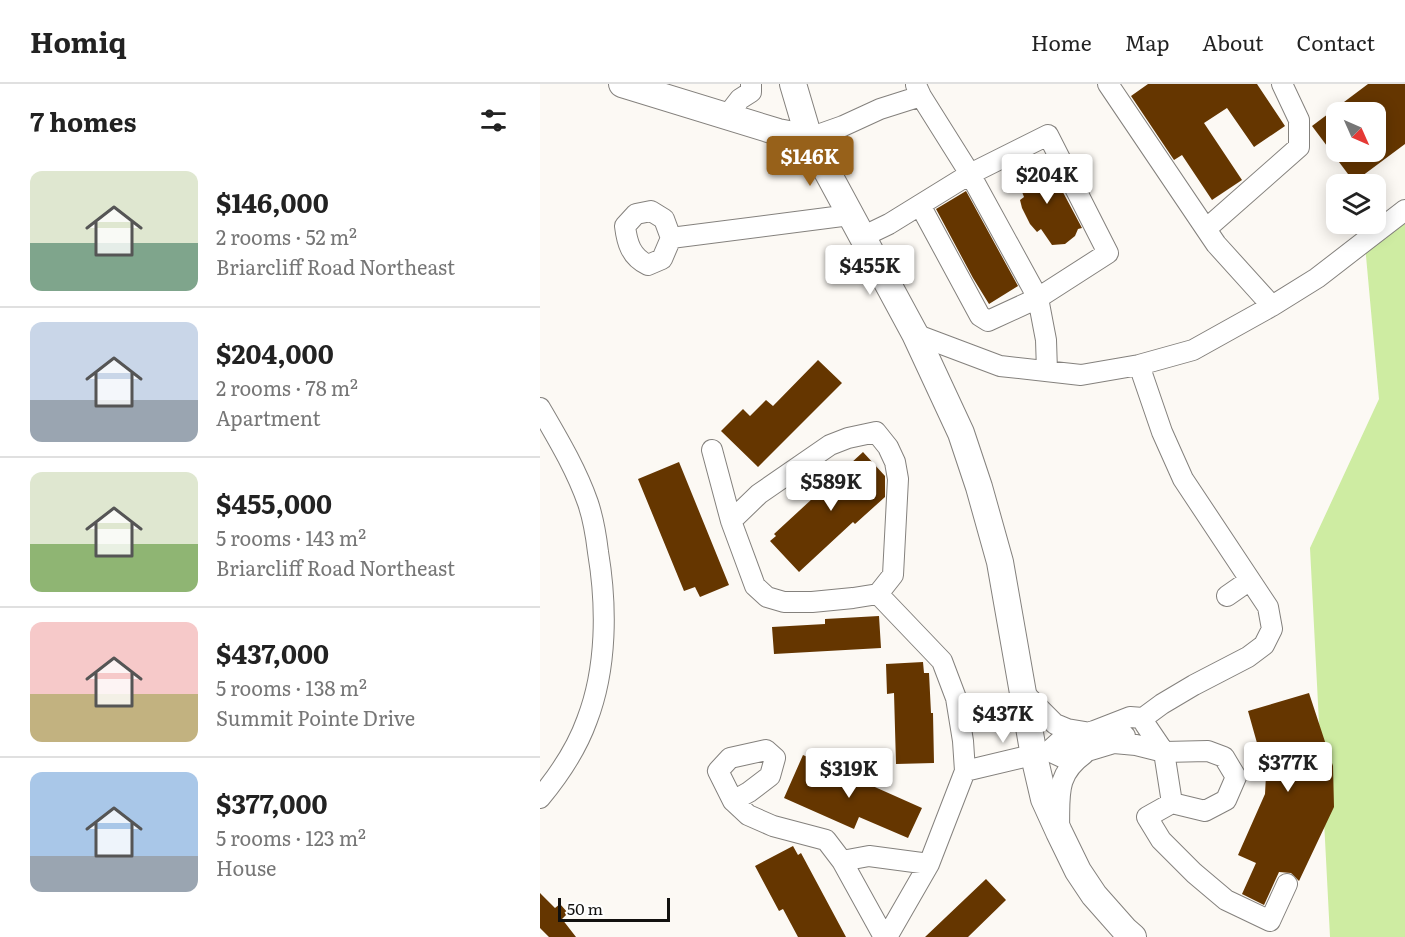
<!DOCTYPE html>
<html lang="en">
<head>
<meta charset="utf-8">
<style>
	:root { --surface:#fff; --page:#f2f2f2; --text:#222; --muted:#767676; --line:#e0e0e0; --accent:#97611a }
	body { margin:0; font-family:Literata,serif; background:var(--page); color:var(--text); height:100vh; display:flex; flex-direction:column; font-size:22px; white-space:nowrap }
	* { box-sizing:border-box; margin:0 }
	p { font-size:20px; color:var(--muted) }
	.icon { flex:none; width:33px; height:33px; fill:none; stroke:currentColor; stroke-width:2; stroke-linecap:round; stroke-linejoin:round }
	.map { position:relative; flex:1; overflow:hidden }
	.side { display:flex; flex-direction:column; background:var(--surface); width:540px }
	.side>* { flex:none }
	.needle { width:39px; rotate:135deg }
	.fabs { position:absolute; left:786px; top:18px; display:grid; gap:12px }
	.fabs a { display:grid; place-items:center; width:60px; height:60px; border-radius:12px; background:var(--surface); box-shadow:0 3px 15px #0003; font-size:30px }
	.scale { position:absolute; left:18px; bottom:15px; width:112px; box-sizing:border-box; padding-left:6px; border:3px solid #12110f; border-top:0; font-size:16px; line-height:21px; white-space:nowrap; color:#12110f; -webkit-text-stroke:4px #fff; paint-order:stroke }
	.price { position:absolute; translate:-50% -51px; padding:0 14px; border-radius:6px; background:#fff; color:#222; font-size:20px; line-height:39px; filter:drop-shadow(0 2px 3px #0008) }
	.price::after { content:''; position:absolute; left:50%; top:36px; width:18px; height:14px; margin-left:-9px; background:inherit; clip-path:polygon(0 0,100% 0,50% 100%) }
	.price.selected { background:var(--accent); color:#fff }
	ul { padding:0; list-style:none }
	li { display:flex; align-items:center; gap:18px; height:150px; padding:0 30px }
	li+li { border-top:2px solid var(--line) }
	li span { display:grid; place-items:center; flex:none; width:168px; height:120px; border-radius:12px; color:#555 }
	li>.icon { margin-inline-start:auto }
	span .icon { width:72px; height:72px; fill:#fffc; stroke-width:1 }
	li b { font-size:26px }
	h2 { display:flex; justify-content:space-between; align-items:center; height:72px; padding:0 30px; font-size:26px }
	header { display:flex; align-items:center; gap:36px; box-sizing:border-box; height:84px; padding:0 30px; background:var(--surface); border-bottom:2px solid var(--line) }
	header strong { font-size:28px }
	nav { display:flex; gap:33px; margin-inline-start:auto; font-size:21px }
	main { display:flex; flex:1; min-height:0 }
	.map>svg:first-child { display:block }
</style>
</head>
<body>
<header>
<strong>Homiq</strong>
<nav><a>Home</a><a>Map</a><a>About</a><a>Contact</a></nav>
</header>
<main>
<section class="side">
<h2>7 homes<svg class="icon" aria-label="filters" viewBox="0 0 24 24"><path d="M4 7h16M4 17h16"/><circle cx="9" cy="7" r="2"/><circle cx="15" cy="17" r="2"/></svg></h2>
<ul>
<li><span style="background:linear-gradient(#dfe7d0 60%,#7fa58c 0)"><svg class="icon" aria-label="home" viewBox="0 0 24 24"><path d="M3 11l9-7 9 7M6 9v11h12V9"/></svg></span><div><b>$146,000</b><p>2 rooms · 52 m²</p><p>Briarcliff Road Northeast</p></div></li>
<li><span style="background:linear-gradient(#c9d6e8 65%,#9aa5b1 0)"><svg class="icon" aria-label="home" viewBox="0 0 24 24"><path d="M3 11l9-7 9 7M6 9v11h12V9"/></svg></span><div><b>$204,000</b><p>2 rooms · 78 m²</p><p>Apartment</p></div></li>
<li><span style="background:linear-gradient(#dfe7d0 60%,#8fb573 0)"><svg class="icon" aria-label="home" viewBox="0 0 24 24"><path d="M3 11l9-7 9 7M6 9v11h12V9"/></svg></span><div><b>$455,000</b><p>5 rooms · 143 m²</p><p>Briarcliff Road Northeast</p></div></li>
<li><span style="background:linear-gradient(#f6c9c9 60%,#c2b280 0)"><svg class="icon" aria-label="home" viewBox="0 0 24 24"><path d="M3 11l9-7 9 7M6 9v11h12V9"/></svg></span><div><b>$437,000</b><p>5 rooms · 138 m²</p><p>Summit Pointe Drive</p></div></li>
<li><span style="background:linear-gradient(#a9c7e8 70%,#9aa5b1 0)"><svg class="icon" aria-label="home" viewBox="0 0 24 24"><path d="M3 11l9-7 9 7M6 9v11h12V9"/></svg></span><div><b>$377,000</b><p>5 rooms · 123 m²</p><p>House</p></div></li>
</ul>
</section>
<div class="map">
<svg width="865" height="853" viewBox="0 0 865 853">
	<rect width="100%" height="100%" fill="#fcf9f4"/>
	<path fill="#ceeca2" d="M 865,115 L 865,853 L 790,853 L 770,464 L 839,315 L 824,150 Z"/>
	<path fill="#653600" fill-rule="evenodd" d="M 608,0 L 717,0 L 745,42 L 714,63 L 687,24 L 664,39 L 702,96 L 672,116 L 642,71 L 634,76 L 591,12 Z
		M 828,0 L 865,0 L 865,60 L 814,98 L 772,42 ZM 796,28 L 836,28 L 836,68 L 796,68 Z
		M 499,81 L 509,82 L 542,144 L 538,145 L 535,152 L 525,160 L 512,161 L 501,145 L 497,148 L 490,140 L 482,124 L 480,116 L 484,113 L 477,95 L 487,84 Z
		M 426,107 L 478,202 L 449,220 L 433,194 L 396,125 Z
		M 278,276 L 302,299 L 218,383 L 181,347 L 203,325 L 210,332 L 226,316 L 233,322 Z
		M 323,368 L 345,392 L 345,413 L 315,440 L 313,438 L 259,488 L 230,457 L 236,452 L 234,450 Z
		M 139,378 L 189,501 L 160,513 L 155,503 L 144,507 L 98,395 Z
		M 339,532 L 341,564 L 234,570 L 232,543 L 285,540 L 285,535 Z
		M 383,578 L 384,589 L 389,589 L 391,629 L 393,629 L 394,679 L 356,680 L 354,609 L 347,610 L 346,580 Z
		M 769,609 L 793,682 L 794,723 L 759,797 L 751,789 L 739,788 L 724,821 L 702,810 L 716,779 L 698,771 L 725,710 L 726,691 L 708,627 Z
		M 263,671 L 382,724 L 368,754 L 319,733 L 314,745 L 244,714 Z
		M 253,762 L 258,771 L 261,769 L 306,853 L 258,853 L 243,825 L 239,827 L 215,782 Z
		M 446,795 L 466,816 L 428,853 L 385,853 Z
		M 0,809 L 15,824 L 20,820 L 28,829 L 22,835 L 36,853 L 9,853 L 0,844 Z"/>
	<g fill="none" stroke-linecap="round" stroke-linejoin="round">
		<defs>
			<path id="minor" d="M 568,0 L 676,160 L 732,222
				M 186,33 L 200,15 L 211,8 L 211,0
				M 269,54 L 303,42 L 340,25 L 381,12 L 376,1
				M 380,121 L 440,232 L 448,237 L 498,214 L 568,169 L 508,51 L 430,90 L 381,12
				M 111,127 L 124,135 L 131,154 L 122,175 L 108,181 C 91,173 87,159 85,142 L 96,130 Z
				M 666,145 L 759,63 L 759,36 L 742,0
				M 322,153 L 349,140 L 430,90 L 498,214 L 506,256 L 507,287
				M 131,154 L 310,131
				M 375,250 L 460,282 L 541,291 L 599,281 L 653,266 L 732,222 L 777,194 L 865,126
				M 0,324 C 18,355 36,385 48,419 C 53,434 56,451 58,468 C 67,522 67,584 47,636 C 37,664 19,691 0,714
				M 172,366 L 191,437 L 215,502 L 227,513 L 244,518 L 272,518 L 313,514 L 338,510 L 353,491 L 358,395 L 355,378 L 348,363 L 336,348 L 308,354 L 290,361 L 219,410 L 191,437
				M 338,510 L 402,577 L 416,614 L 423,657 L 425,687 L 389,780 L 347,853
				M 687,512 L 710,496
				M 483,608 L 515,640 L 527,645 L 545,648
				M 605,640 L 624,668 L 632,719
				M 574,659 L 596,661 L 624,668 L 668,667 L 684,673 L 696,693 L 686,716 L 665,727 L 632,719 L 607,733 L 621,756 L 654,789 L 686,816 L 730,837 L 747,800
				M 509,667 L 524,674 L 574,659 L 585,652
				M 425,687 L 509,667 L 521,656 L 554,647 L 590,633 L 603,634 L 622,620 L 654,601 L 708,573 L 724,561 L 732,545 L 728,523 L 643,395 L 622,348 L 599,281
				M 193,717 L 209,708 L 230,692 L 235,674 L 226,666 L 190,674 L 178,687 L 193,717 L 208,731 L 233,742 L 286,756 L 302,777 L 344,853
				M 519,743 C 520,712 515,691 544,670
				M 302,777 L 329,772 L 389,780"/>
			<path id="major" d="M 82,0 L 238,48 L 269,54
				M 253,0 L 269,54 L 375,250 L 421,349 L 439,403 L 460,478 L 494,672 L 504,715 L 519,748 L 538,787 L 554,811 L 585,846 L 593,853"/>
		</defs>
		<use href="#minor" stroke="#84817d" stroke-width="22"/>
		<use href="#major" stroke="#84817d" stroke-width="28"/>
		<use href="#minor" stroke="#fff" stroke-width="20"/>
		<use href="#major" stroke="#fff" stroke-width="26"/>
	</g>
</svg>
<div class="fabs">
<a><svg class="needle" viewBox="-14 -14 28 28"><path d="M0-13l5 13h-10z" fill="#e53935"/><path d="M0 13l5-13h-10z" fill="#767676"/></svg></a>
<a><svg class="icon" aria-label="layers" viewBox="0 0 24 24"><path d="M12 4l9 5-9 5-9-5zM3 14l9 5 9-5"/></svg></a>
</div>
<div class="scale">50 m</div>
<b class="price selected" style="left:270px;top:103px">$146K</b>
<b class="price" style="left:507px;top:121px">$204K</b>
<b class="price" style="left:330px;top:212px">$455K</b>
<b class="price" style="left:291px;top:428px">$589K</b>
<b class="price" style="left:463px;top:660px">$437K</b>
<b class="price" style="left:748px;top:709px">$377K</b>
<b class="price" style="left:309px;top:715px">$319K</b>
</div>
</main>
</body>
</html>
